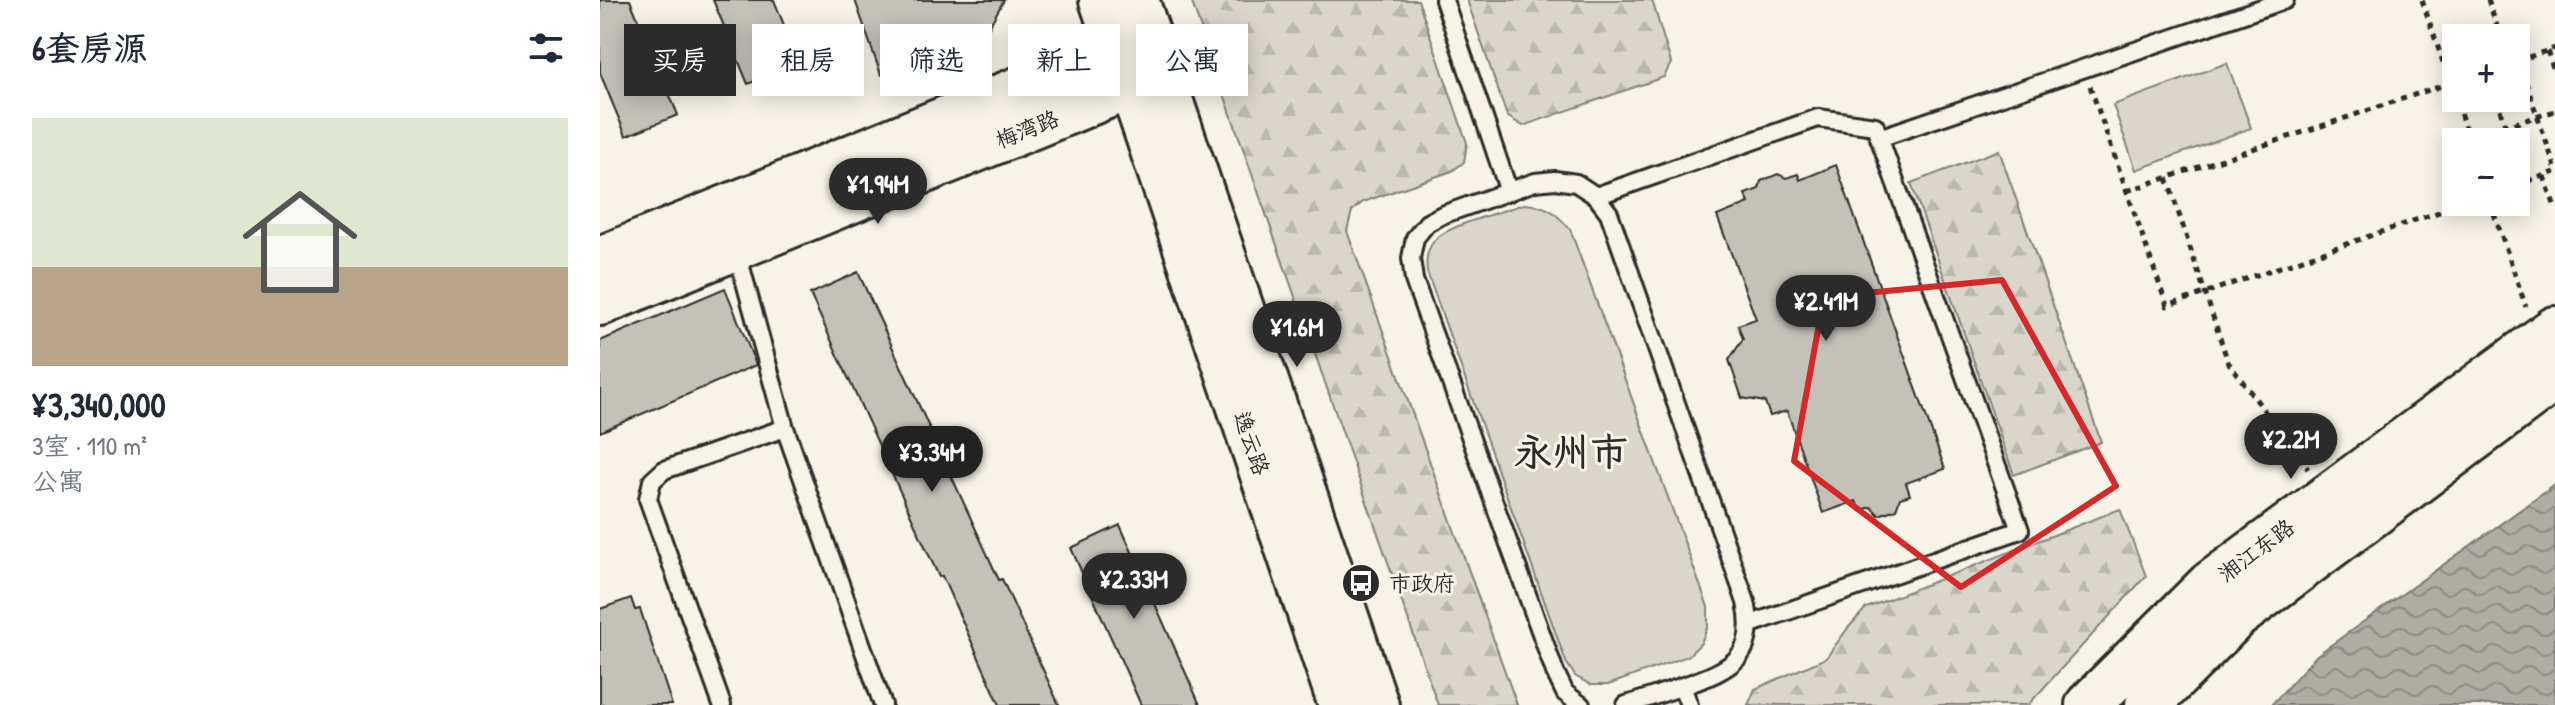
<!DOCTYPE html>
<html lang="zh">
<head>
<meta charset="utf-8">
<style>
	:root { --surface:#fff; --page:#f2f2f3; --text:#1f2937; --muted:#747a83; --accent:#2b2b2b }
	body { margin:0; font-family:"Patrick Hand","LXGW WenKai TC",sans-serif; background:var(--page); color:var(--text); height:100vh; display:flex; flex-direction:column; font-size:30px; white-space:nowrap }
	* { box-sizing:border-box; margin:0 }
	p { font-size:26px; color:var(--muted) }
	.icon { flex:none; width:44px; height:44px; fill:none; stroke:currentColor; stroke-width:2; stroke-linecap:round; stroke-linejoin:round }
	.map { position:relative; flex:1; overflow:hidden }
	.sheet { display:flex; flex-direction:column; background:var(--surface); width:600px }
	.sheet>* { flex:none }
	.top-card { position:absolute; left:24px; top:24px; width:760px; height:72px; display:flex; gap:16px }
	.controls { position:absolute; left:1842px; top:24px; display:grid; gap:16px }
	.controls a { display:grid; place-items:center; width:88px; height:88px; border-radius:0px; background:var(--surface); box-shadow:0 4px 20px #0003; font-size:40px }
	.price { position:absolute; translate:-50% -68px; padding:0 18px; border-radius:28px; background:var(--accent); color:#fff; font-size:26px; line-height:52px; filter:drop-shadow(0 2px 4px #0008) }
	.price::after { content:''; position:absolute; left:50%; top:48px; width:24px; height:18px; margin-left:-12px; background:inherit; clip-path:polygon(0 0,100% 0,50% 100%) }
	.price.on { background:#222; color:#fff }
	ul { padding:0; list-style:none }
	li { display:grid; align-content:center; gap:16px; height:424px; padding:0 32px }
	li span { display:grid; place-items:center; height:248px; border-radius:0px; color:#555 }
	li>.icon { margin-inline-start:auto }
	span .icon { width:144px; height:144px; fill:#fffc; stroke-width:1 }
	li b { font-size:34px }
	h2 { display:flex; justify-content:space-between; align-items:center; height:96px; padding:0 32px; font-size:34px }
	.tag { padding:0 28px; border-radius:0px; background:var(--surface); box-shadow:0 4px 20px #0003; font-size:28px; line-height:72px }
	.tag.on { background:var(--accent); color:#fff }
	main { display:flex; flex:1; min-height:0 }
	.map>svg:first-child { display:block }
</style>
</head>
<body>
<main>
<section class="sheet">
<h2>6套房源<svg class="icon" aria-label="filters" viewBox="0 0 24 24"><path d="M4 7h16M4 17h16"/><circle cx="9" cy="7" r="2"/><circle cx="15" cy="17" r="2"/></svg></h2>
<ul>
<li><span style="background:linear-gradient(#dfe7d0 60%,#b9a48a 0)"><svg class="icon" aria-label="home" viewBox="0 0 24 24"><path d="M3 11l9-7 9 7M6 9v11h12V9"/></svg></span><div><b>¥3,340,000</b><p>3室 · 110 m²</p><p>公寓</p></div></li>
</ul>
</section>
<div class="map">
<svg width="1955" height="705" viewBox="0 0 1955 705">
	<defs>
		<pattern id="forest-firs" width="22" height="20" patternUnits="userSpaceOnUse" patternTransform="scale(2)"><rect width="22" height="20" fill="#dad6cc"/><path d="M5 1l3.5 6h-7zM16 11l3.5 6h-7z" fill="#bbb8af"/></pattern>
		<pattern id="water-waves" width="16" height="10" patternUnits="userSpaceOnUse" patternTransform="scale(2)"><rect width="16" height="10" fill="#afaca4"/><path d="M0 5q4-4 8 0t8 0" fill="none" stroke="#8f8c86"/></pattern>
	</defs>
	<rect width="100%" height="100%" fill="#f7f3e8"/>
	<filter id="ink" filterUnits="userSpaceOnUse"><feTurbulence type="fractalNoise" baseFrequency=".0125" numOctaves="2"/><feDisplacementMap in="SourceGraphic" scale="16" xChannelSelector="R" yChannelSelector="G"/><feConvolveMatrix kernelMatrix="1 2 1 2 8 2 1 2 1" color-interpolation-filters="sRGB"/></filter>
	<g filter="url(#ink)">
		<path fill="#dad6cc" stroke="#82807c" stroke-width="2" d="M 1627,63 L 1651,128 L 1536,170 L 1513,105 Z
			M 924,204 C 948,205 955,212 970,229 L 1108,607 L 1108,626 L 1101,643 L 1088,656 L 1008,685 L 991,685 L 975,676 L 966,662 L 827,272 C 826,261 826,251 834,241 C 845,226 904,211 924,204 Z"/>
		<path fill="url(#forest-firs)" stroke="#82807c" stroke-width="2" d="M 591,0 L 818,0 L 867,143 L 864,162 L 852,171 L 763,202 L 752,211 L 747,231 L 917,705 L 838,705 Z
			M 867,0 L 1052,0 L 1071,63 L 1064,77 L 923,126 L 907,116 Z
			M 1399,150 L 1501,442 L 1414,475 L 1311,183 Z
			M 1520,509 L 1546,576 L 1428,705 L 1148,705 L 1155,689 L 1226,658 L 1248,628 L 1266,608 Z"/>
		<path fill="url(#water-waves)" stroke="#7a7874" stroke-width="2" d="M 1955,485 L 1955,705 L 1671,705 L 1717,655 Z"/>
		<path fill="#c4c1b9" stroke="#2b2b2b" stroke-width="2" d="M 0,0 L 30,0 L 78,115 L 26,136 L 0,73 Z
			M 113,0 L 174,0 L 199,63 L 148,84 Z
			M 255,0 L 404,0 L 382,39 L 281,75 Z
			M 1236,165 L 1345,469 L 1306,483 L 1310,495 L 1300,498 L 1296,509 L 1279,515 L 1271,507 L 1260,511 L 1256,501 L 1223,513 L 1187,411 L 1170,416 L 1165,402 L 1142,398 L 1129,360 L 1143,339 L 1138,325 L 1156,319 L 1117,216 L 1149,203 L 1145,194 L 1159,189 L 1161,181 L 1178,174 L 1186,178 L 1198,174 L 1200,180 Z
			M 258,272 L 399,580 L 402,579 L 459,705 L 400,705 L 342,576 L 339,577 L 210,294 Z
			M 125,288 L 156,365 L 0,432 L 0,341 Z
			M 520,525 L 600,705 L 541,705 L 471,548 Z
			M 31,598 L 35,610 L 40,609 L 72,705 L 0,705 L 0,609 Z"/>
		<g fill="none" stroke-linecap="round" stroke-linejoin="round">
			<defs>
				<path id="lane" d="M 844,0 L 909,192
					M 1279,138 L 1685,0
					M 996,196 L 1218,118 L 1275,126 L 1420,530 L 1151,624
					M 136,249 L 185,428 L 283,705
					M 1082,686 L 1089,705
					M 122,705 L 48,499 L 52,481 L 64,470 L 185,428
					M 981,705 L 965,693 L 955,672 L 814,280 L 811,258 L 815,238 L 827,223 L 842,215 L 935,182 L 955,180 L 976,183 L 996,196 L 1009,213 L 1146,602 C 1158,657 1131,669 1086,685 C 1066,692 1046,699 1026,705"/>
				<path id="secondary" d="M 502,0 L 741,705
					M 536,0 L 776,705
					M 0,259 L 518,49 L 548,54
					M 0,303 L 531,86 L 549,63
					M 1488,705 L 1610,584 L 1955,329
					M 1548,705 L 1637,616 L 1955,378"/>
			</defs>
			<use href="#lane" stroke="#2b2b2b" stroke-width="22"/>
			<use href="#secondary" stroke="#2b2b2b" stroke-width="50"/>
			<path stroke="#2b2b2b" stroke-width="5" stroke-dasharray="6 6" stroke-linecap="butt" d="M 1822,0 L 1870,142
				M 1888,0 L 1901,38
				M 1947,51 L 1955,73
				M 1918,60 L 1955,167
				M 1917,61 L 1955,48
				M 1490,86 L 1567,306 L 1868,202
				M 1896,98 L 1911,142
				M 1868,138 L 1955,111
				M 1916,157 L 1925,182
				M 1944,176 L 1955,207
				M 1567,178 L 1628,362 L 1708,469
				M 1916,185 L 1955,172
				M 1527,191 L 1856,81
				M 1890,202 L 1926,307"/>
			<use href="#lane" stroke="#f7f3e8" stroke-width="16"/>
			<use href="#secondary" stroke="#f7f3e8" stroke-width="44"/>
		</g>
	</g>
	<path fill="none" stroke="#d62828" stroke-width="6" stroke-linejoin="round" d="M 1402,280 L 1516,486 L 1361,587 L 1194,461 L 1224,297 Z"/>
	<defs>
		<symbol id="bus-disc" viewBox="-11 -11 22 22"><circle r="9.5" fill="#2b2b2b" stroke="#f7f3e8"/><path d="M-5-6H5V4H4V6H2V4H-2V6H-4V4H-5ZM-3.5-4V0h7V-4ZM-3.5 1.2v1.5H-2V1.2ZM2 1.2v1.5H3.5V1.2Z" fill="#fff"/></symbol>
	</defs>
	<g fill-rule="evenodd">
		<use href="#bus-disc" x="739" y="561" width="44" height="44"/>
	</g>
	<g text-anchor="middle" stroke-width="6" stroke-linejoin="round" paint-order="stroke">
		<g font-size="22" fill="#2b2b2b" stroke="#f7f3e8">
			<text transform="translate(427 129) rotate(-22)" y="8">梅湾路</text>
			<text transform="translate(652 443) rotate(71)" y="8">逸云路</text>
			<text transform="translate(1656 550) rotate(-37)" y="8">湘江东路</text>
		</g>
		<g font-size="22" fill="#2b2b2b" stroke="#f7f3e8" text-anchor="start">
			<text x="789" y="591">市政府</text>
		</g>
		<g font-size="38" font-weight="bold" fill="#2b2b2b" stroke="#f7f3e8">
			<text x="971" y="465">永州市</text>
		</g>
	</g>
</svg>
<div class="controls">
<a>+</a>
<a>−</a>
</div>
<b class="price" style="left:278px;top:226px">¥1.94M</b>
<b class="price" style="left:1226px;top:343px">¥2.41M</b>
<b class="price" style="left:697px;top:369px">¥1.6M</b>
<b class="price" style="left:1691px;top:481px">¥2.2M</b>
<b class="price on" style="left:332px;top:494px">¥3.34M</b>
<b class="price" style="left:534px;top:621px">¥2.33M</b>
<div class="top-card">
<a class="tag on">买房</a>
<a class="tag">租房</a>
<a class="tag">筛选</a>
<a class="tag">新上</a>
<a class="tag">公寓</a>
</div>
</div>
</main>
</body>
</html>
